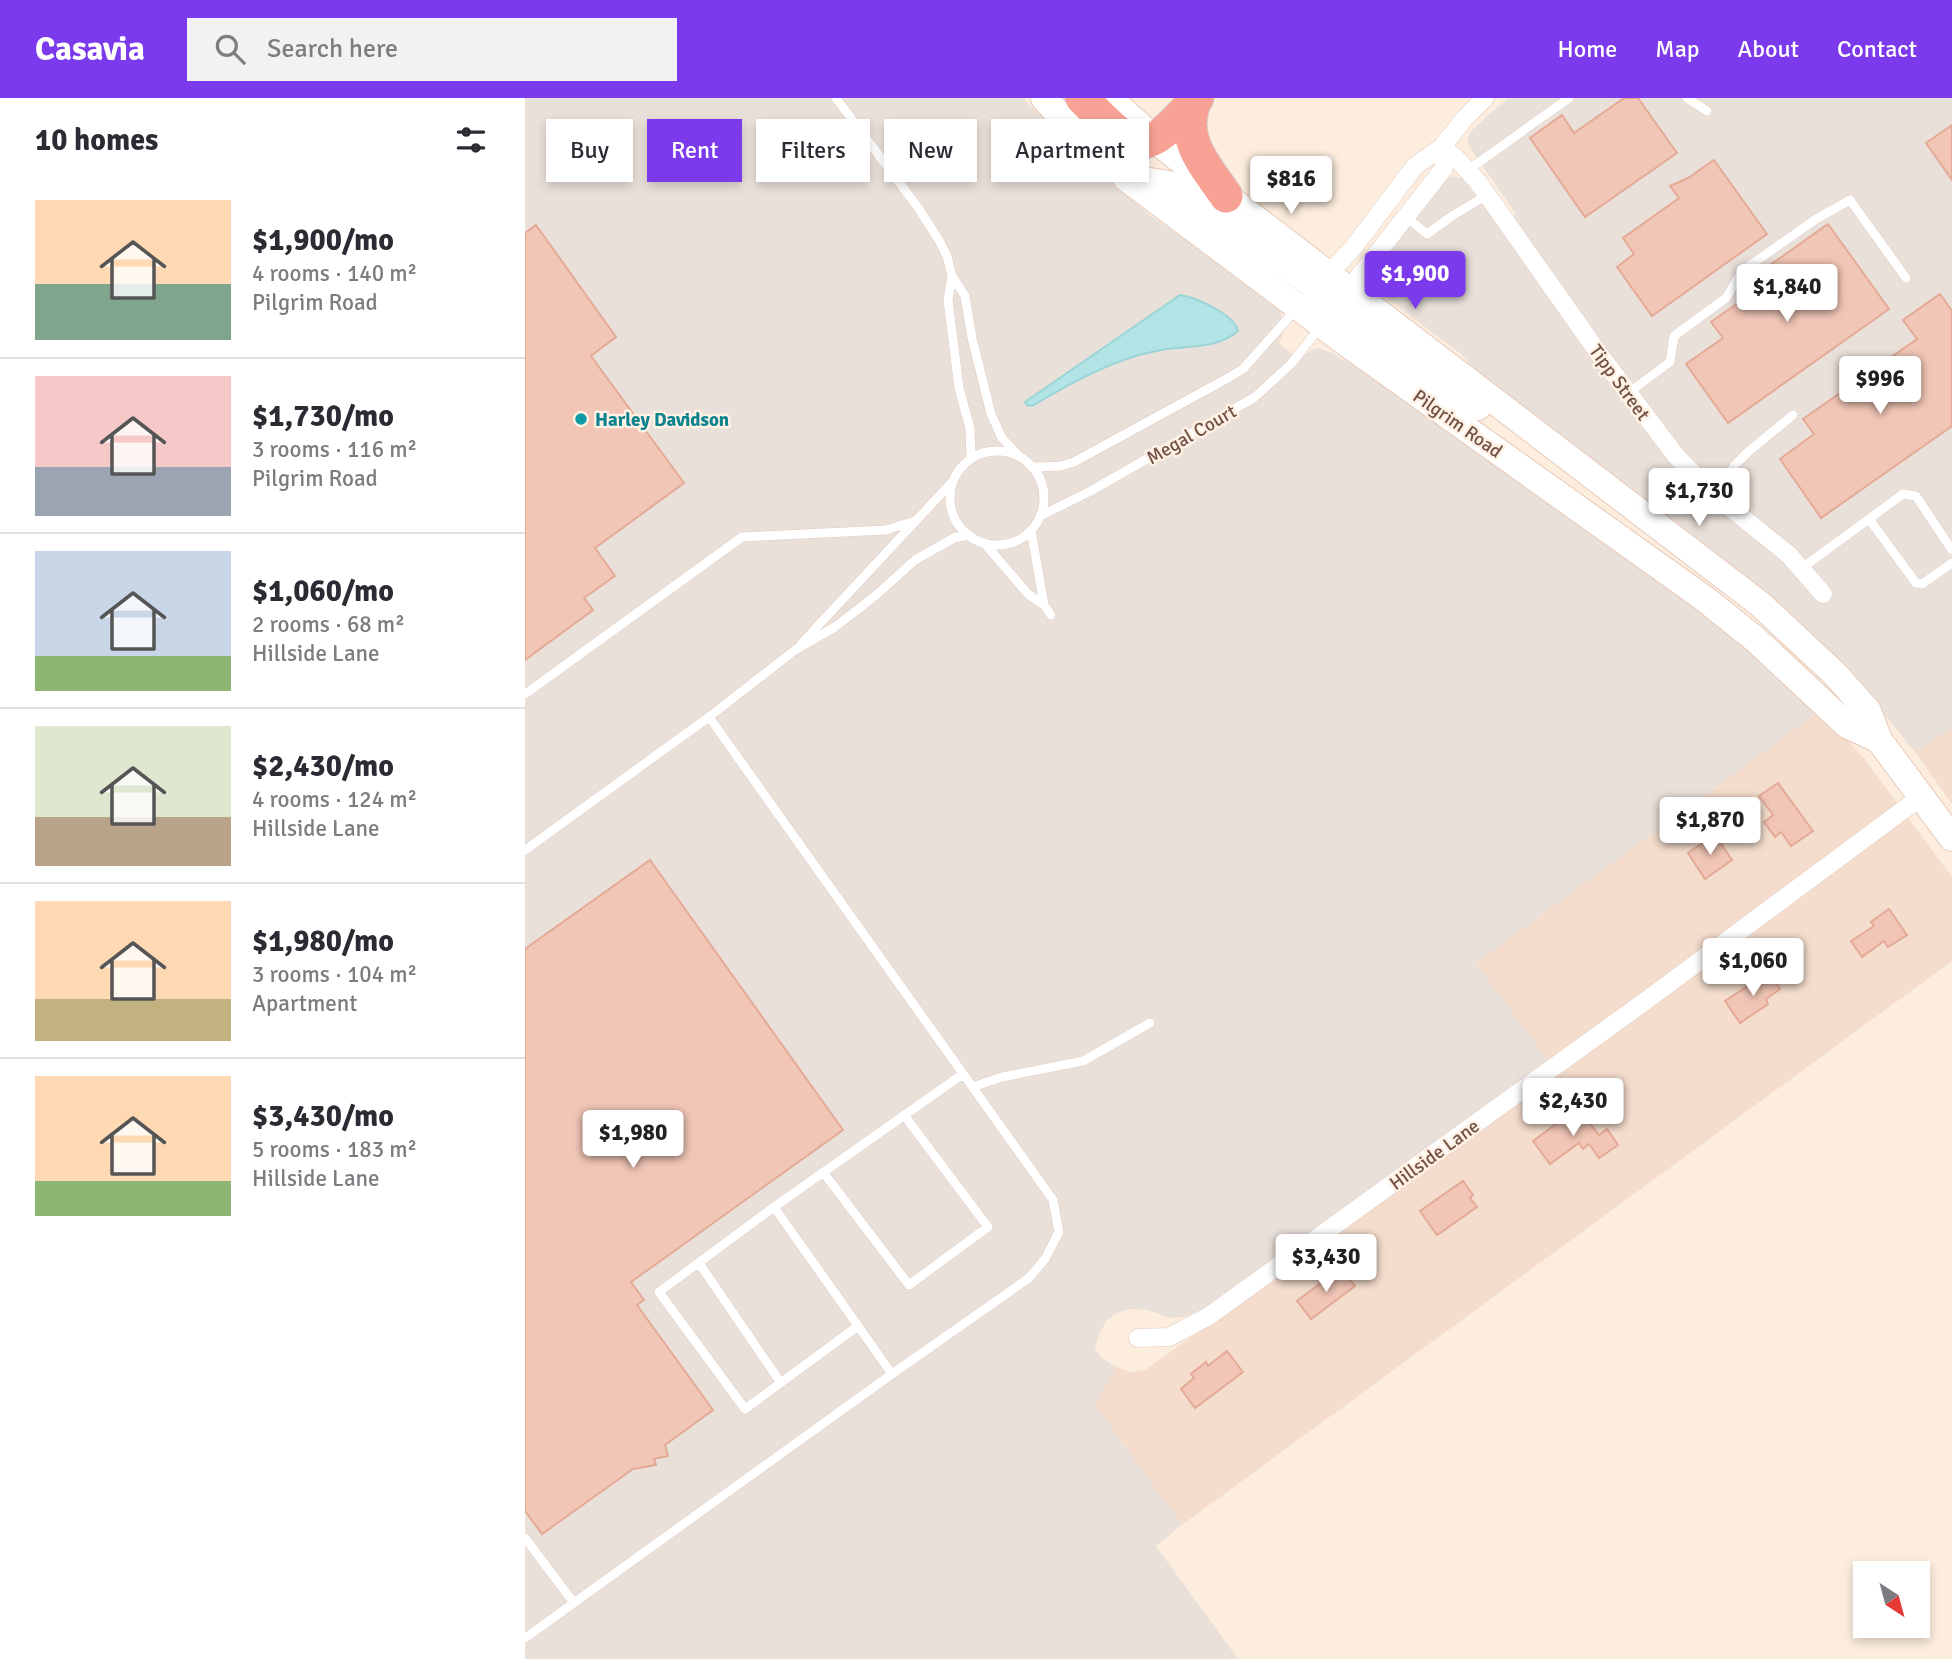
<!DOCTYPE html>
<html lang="en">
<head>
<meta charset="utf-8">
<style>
	:root { --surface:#fff; --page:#f2f2f3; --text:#2b2b33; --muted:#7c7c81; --line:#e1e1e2; --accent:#7c3aed }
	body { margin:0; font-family:Signika,sans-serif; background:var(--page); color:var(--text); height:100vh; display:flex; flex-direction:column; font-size:26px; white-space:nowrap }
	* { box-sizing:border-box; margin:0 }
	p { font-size:23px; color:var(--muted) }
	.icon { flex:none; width:38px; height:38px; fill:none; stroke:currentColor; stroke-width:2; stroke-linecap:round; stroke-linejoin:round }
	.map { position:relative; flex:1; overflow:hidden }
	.details { display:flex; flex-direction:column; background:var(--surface); width:525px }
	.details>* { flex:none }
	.top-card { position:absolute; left:21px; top:21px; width:665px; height:63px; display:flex; gap:14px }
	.needle { width:46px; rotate:144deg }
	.buttons { position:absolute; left:1328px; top:1463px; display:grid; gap:14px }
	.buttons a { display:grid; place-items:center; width:77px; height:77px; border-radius:0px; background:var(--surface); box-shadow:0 4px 10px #0003; font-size:35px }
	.price { position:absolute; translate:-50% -60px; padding:0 16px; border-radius:7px; background:#fff; color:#222; font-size:23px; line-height:46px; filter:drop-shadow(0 2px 4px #0008) }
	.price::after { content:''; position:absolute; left:50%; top:42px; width:21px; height:16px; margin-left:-10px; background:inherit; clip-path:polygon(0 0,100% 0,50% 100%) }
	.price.selected { background:var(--accent); color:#fff }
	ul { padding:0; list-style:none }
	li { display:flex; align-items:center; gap:21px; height:175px; padding:0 35px }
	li+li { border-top:2px solid var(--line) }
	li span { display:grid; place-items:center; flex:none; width:196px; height:140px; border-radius:0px; color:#555 }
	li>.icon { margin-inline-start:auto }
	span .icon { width:84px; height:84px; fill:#fffc; stroke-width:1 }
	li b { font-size:30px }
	h2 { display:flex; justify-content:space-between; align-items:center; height:84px; padding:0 35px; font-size:30px }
	.tag { padding:0 24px; border-radius:0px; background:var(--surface); box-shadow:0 4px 10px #0003; font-size:24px; line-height:63px }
	.tag.selected { background:var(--accent); color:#fff }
	header { display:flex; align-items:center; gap:42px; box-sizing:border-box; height:98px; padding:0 35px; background:var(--accent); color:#fff }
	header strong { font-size:33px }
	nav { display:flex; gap:38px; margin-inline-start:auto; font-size:24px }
	.search { width:490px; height:63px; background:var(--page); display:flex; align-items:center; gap:18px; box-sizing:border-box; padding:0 24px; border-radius:0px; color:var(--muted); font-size:26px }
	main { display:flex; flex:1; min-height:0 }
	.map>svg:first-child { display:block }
</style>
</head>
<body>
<header>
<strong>Casavia</strong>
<div class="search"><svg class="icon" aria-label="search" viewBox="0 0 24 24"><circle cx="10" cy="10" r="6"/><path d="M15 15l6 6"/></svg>Search here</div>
<nav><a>Home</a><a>Map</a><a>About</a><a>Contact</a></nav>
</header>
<main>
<section class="details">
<h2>10 homes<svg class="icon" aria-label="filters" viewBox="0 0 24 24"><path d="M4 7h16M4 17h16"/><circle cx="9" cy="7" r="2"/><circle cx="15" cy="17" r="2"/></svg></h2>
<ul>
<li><span style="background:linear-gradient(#ffd9b3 60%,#7fa58c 0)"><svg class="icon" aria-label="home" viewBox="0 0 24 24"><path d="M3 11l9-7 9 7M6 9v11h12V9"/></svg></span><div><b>$1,900/mo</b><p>4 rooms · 140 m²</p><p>Pilgrim Road</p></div></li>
<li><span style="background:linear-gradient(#f6c9c9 65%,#9aa5b1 0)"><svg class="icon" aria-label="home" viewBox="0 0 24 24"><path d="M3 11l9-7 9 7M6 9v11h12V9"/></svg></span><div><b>$1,730/mo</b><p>3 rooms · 116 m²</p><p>Pilgrim Road</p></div></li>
<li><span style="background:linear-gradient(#c9d6e8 75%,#8fb573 0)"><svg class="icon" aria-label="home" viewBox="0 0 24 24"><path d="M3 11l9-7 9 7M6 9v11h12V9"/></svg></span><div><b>$1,060/mo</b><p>2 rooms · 68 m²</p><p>Hillside Lane</p></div></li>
<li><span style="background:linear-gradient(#dfe7d0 65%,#b9a48a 0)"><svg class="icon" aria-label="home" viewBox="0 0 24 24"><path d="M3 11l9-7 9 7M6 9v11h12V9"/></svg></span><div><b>$2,430/mo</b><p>4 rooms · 124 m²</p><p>Hillside Lane</p></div></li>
<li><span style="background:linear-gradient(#ffd9b3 70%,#c2b280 0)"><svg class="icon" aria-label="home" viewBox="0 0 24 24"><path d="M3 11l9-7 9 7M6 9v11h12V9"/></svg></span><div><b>$1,980/mo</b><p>3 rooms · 104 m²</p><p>Apartment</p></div></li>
<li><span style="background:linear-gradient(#ffd9b3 75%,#8fb573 0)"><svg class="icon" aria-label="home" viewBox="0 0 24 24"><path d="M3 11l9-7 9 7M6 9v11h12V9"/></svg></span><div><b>$3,430/mo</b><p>5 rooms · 183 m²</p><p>Hillside Lane</p></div></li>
</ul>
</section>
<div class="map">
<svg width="1427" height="1561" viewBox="0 0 1427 1561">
	<rect width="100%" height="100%" fill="#fcedde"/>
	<path fill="#f4ddcd" d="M 1296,612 L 1341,663 L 1427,779 L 1427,863 L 657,1427 L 570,1307 L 591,1269 L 606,1274 L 620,1272 L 1033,977 L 951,865 Z
		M 1427,628 L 1427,706 L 1390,654 Z"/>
	<path fill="#eae0da" d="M 0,0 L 498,0 L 549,50 L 623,116 L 740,195 L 750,205 L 756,214 L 758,226 L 758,235 L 754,245 L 772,260 L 792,250 L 805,254 L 839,274 L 1223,546 L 1296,612 L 951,865 L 1024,964 L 677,1211 L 659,1219 L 645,1220 L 623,1212 L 604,1211 L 592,1215 L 582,1222 L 573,1238 L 570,1251 L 577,1260 L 591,1269 L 570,1307 L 657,1427 L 631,1448 L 713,1561 L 0,1561 Z
		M 983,0 L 1427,0 L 1427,629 L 1390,654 L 1342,595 L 958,280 L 936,256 L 859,198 L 851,187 L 844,173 L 918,81 L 929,78 L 937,81 L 976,129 L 991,116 L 946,51 L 942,41 L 946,33 Z"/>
	<path fill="#b3e4e5" stroke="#99d5d7" stroke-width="2" d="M 655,197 C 671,199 710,217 713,233 C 696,248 673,248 652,250 C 639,251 626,254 614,257 C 576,268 541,288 507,308 L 502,307 L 500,304 Z"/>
	<path fill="#f1c6b6" stroke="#e4aa96" stroke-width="2" d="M 1099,0 L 1113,0 L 1152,55 L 1060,119 L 1005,40 L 1037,17 L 1049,35 Z
		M 1427,27 L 1427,82 L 1401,45 Z
		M 1189,62 L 1242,136 L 1127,218 L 1092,169 L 1109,156 L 1098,140 L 1154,100 L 1145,88 L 1163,80 Z
		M 1303,126 L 1364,211 L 1203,325 L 1161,266 L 1198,240 L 1186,224 L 1249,180 L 1241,170 Z
		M 11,127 L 91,239 L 66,258 L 159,385 L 70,450 L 90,478 L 59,500 L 68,512 L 0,562 L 0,135 Z
		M 1415,196 L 1427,213 L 1427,328 L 1296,420 L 1255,361 L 1289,336 L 1278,321 L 1392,241 L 1378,222 Z
		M 1253,685 L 1288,733 L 1266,748 L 1256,734 L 1250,739 L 1239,724 L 1248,717 L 1234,698 Z
		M 1190,737 L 1207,762 L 1180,781 L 1163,755 Z
		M 125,762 L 318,1032 L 106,1184 L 119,1202 L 112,1207 L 188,1312 L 140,1347 L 143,1358 L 129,1361 L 131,1367 L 108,1371 L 17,1436 L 0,1413 L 0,851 Z
		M 1364,811 L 1382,837 L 1363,849 L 1359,843 L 1337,859 L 1326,843 L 1349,828 L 1346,824 Z
		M 1244,874 L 1255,891 L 1241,901 L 1243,906 L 1215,925 L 1200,903 Z
		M 1053,1010 L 1074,1037 L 1082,1031 L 1093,1047 L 1074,1060 L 1064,1046 L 1058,1051 L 1054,1045 L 1025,1066 L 1008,1043 Z
		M 938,1083 L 948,1097 L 945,1100 L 952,1109 L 912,1137 L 895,1113 Z
		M 816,1170 L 830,1188 L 786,1221 L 772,1203 Z
		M 702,1253 L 718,1274 L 670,1310 L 656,1291 L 669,1280 L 666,1276 L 681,1264 L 683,1268 Z"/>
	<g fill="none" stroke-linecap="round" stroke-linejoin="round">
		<defs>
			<path id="lane" d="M 311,0 L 394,111 L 415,144 L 422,158 L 427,178 L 440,198 L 447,240 L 466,316 L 477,340 L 493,357
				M 1162,0 L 1182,13
				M 943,72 L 1044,0
				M 881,119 L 902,136 L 927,118 L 962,97
				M 427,178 L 423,202 L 434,290 L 445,330 L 446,361
				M 1103,295 L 1145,264 L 1149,238 L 1201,200 L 1217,173 L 1291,121 L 1325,102 L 1381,180
				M425 400a47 47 0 1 1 94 0a47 47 0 1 1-94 0Z
				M 509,369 L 536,368 L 549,364 L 703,280 L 718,271 L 772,210
				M 1191,398 L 1209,368 L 1223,354 L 1268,317
				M 515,418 L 564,394 L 730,299 L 766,266 L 796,228
				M 1344,421 L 1391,485 L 1397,486 L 1427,465
				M 506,432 L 519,507
				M 460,446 L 503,496 L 519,507 L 526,517
				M 1277,470 L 1378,396 L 1391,398 L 1427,452
				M 276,546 L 428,383
				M 0,596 L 217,439 L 361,432 L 390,423
				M 0,752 L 184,619 L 270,552 L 310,529 L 350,498 L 390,462 L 429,440 L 442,437
				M 448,989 L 477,979 L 558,963 L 625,925
				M 298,1074 L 384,1187 L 463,1129 L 379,1017
				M 249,1109 L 438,976
				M 174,1165 L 256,1285
				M 333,1228 L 220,1311 L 134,1194 L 249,1109 L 367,1276
				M 0,1440 L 49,1505
				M 0,1540 L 367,1276 L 504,1180 L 520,1161 L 534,1134 L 528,1102 L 184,619"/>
			<path id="street" d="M 917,49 L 932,61 L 953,84 L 1077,260 L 1151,358 L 1191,398 L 1264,457 L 1298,496
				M 798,182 L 828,150 L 890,68 L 917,49 L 939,21 L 960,0
				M 818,199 L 919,70 L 917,49
				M 613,1240 L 644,1239 L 684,1218 L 1119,904 L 1397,698"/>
			<path id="secondary" d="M 519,0 L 548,32 L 589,62 L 601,80 L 821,245 L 1180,501 L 1230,541 L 1322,627 L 1354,642
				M 584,0 L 640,50 L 701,98 L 1235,506 L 1310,576 L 1343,613 L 1354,642 L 1427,740
				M 607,80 L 649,87 L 714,133 L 785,185 L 792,188 L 819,191
				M 773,209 L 800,208 L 826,217 L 919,289 L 953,309"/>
			<path id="highway" d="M 557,0 C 613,57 618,61 672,0
				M 670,2 C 654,41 680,67 701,98"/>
		</defs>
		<use href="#lane" stroke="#e2cabe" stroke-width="10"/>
		<use href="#street" stroke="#e2cabe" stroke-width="19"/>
		<use href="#secondary" stroke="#e7caba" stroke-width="28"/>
		<use href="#highway" stroke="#d8cecb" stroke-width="35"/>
		<use href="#lane" stroke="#fff" stroke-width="9"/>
		<use href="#street" stroke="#fff" stroke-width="18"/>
		<use href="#secondary" stroke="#fff" stroke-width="26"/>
		<use href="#highway" stroke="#f7a294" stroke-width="33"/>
	</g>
	<circle fill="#0f9aa8" stroke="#fff1e4" stroke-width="2.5" cx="56" cy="321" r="7"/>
	<g text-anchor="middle" stroke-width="5" stroke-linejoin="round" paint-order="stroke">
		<g font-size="19" fill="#725147" stroke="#fff1e4">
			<text transform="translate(1095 284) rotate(54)" y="7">Tipp Street</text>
			<text transform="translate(933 325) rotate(35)" y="7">Pilgrim Road</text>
			<text transform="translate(666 336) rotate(-30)" y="7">Megal Court</text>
			<text transform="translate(909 1056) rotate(-36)" y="7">Hillside Lane</text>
		</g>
		<g font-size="19" font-weight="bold" fill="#0d838f" stroke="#fff1e4" text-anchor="start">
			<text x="70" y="328">Harley Davidson</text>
		</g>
	</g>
</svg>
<div class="buttons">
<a><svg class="needle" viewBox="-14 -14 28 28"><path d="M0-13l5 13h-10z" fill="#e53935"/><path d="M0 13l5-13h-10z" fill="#7c7c81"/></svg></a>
</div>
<b class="price" style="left:766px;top:118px">$816</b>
<b class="price selected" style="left:890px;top:213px">$1,900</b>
<b class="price" style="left:1262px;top:226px">$1,840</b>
<b class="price" style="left:1355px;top:318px">$996</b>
<b class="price" style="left:1174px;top:430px">$1,730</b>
<b class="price" style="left:1185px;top:759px">$1,870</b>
<b class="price" style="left:1228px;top:900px">$1,060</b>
<b class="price" style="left:1048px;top:1040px">$2,430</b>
<b class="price" style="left:108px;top:1072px">$1,980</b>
<b class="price" style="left:801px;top:1196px">$3,430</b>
<div class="top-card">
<a class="tag">Buy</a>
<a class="tag selected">Rent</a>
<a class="tag">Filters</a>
<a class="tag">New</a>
<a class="tag">Apartment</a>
</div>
</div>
</main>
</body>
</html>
